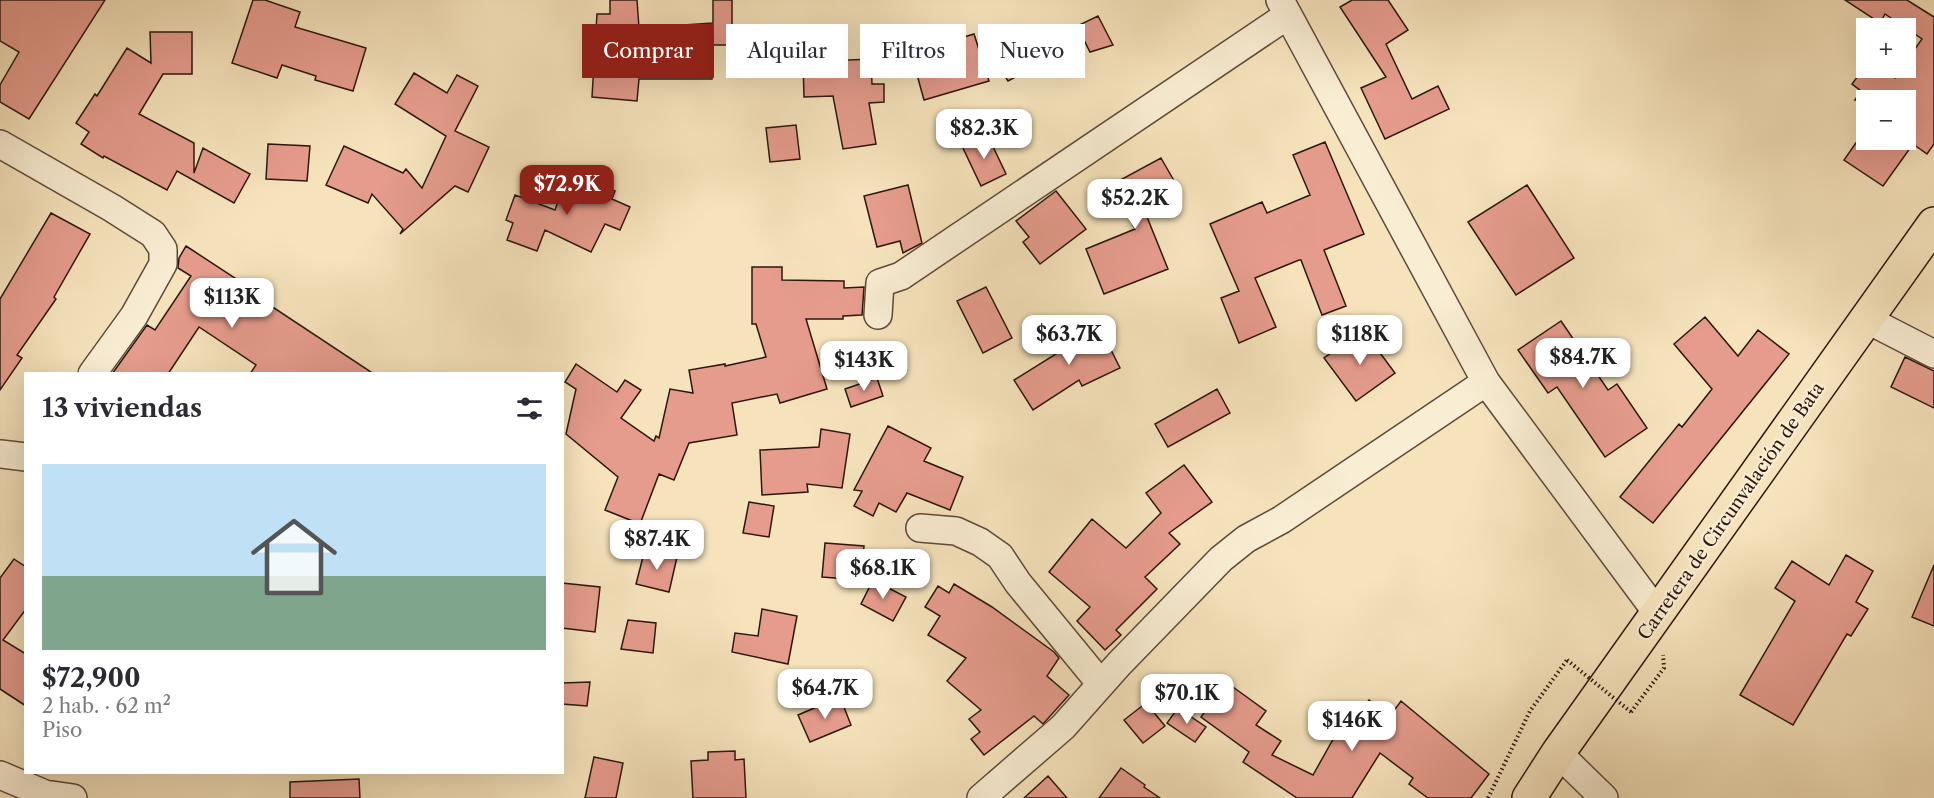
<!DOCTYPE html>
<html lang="es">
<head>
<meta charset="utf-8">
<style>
	:root { --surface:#fff; --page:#f2f2f3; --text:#2b2b33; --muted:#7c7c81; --accent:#8f2418 }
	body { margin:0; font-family:"Libre Caslon Text",serif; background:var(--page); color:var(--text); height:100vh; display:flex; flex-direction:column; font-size:22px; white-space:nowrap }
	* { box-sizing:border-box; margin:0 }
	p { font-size:20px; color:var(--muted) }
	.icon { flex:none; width:33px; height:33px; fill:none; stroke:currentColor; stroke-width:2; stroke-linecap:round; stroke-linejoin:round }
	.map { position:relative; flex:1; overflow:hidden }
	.drawer { position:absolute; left:24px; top:372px; width:540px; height:402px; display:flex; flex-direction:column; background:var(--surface); border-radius:0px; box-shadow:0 6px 24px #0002 }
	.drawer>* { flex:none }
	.hud { position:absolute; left:582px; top:24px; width:570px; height:54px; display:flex; gap:12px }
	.controls { position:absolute; left:1856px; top:18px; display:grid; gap:12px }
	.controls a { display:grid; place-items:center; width:60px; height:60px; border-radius:0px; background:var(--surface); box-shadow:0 6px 24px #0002; font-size:30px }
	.price { position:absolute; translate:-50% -51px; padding:0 14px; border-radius:12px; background:#fff; color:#222; font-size:20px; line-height:39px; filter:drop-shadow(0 2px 3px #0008) }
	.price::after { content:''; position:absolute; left:50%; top:36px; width:18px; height:14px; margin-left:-9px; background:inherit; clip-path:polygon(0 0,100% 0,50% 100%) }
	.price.active { background:var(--accent); color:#fff }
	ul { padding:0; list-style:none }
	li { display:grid; align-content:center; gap:12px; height:318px; padding:0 18px }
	li span { display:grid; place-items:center; height:186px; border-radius:0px; color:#555 }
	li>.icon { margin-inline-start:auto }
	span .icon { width:108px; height:108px; fill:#fffc; stroke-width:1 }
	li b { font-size:26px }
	h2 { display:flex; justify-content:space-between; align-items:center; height:72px; padding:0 18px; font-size:26px }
	.tag { padding:0 21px; border-radius:0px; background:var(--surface); box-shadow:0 6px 24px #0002; font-size:21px; line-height:54px }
	.tag.active { background:var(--accent); color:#fff }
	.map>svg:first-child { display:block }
</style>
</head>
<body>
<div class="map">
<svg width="1934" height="798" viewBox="0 0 1934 798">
	<rect width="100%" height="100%" fill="#f6e3bc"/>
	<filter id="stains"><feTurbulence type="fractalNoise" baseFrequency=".00333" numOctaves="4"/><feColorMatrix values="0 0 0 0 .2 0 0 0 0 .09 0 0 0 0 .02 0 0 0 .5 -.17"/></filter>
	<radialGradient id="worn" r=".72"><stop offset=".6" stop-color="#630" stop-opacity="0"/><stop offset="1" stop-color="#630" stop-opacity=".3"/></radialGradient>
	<path fill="#e69c8d" stroke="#2c170f" stroke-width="1.5" d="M 0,0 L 105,0 L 29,119 L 0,102 L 0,85 L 19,52 L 0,41 Z
		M 253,0 L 265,0 L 300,12 L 295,27 L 366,48 L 353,91 L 315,80 L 316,76 L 282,65 L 277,78 L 232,63 Z
		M 610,0 L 637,0 L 639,28 L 713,23 L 713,0 L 732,0 L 732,45 L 712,45 L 712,79 L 639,79 L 637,101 L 592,97 L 597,14 L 610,14 Z
		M 1352,0 L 1388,0 L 1408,30 L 1386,44 L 1412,99 L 1438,86 L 1449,109 L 1385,139 L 1361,88 L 1386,77 L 1340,7 Z
		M 1845,0 L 1907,0 L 1934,17 L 1934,144 L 1927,154 L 1913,144 L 1883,186 L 1844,160 L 1858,140 L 1906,140 L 1905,100 L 1855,100 L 1861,91 L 1852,84 L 1864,68 L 1879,68 L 1895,78 L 1905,68 L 1905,63 L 1922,39 L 1885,14 L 1880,23 Z
		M 1098,16 L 1113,45 L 1090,52 L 1077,26 Z
		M 1061,28 L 1071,48 L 1008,81 L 1001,70 L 1033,48 L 1031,44 Z
		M 150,32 L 192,32 L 192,74 L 163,74 L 139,114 L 194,143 L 194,173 L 203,148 L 250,174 L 234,203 L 177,171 L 167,190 L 104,156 L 103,158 L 81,144 L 89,132 L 76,123 L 95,94 L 97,96 L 127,48 L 151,63 Z
		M 974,34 L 989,81 L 924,100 L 911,53 Z
		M 871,59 L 872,84 L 884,84 L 884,102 L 869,103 L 876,144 L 843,149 L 833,96 L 804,97 L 803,62 Z
		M 414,73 L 447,93 L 457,75 L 478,86 L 455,131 L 489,147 L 468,192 L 455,186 L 400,234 L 403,229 L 372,194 L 368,203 L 326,185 L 344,146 L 403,173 L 406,169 L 422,188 L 446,136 L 395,104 Z
		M 796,125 L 800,159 L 770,162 L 766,128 Z
		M 987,134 L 1006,174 L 981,186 L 962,146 Z
		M 1325,142 L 1364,234 L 1324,250 L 1346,306 L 1322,315 L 1301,260 L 1299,260 L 1255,278 L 1276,327 L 1239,343 L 1221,298 L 1239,291 L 1210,224 L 1262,202 L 1267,213 L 1310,195 L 1293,155 Z
		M 268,144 L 310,146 L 307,181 L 266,179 Z
		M 1161,158 L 1181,193 L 1145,212 L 1168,269 L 1104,294 L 1086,249 L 1135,229 L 1111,185 Z
		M 568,174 L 615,191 L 612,199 L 630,207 L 620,230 L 605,224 L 591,252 L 545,230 L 537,251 L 507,240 L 513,223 L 506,220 L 515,195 L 555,210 Z
		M 908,185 L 922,243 L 903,253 L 900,241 L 877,247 L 864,196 Z
		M 1527,185 L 1574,258 L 1516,295 L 1468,222 Z
		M 1056,191 L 1086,229 L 1040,264 L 1023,242 L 1029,237 L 1016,221 Z
		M 51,213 L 90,234 L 54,297 L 56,299 L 17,355 L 22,358 L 0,390 L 0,299 Z
		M 186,246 L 270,301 L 268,304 L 374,374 L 250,374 L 256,365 L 199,327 L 168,374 L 112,374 L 147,325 L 155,330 L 191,276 L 178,268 L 179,258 Z
		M 752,267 L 782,267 L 782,280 L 844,281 L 844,288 L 864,287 L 862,315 L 843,316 L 843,319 L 806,319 L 827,389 L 780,403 L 777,394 L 732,403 L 737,435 L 689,443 L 674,480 L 659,474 L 640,524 L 605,510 L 618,477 L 566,434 L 576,389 L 565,382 L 576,364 L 617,392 L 625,380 L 641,390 L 621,418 L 654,441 L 656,436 L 659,438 L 670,389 L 693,393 L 689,370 L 725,364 L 725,366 L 766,357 L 756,324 L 752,324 Z
		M 986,287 L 1012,338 L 983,353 L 957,301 Z
		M 1705,317 L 1738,356 L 1758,330 L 1789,354 L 1653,523 L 1620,497 L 1679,424 L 1682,427 L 1712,389 L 1674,344 Z
		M 1561,321 L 1608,390 L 1617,384 L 1647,428 L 1605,457 L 1557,387 L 1548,393 L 1518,350 Z
		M 1097,322 L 1120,368 L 1082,386 L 1079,380 L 1033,410 L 1014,380 L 1064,349 L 1059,340 Z
		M 1363,330 L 1395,373 L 1356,401 L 1324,358 Z
		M 1905,357 L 1934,371 L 1934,408 L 1891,387 Z
		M 877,378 L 883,396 L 851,407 L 845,389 Z
		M 1217,389 L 1230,413 L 1168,447 L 1155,424 Z
		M 888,426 L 931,448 L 924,461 L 963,477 L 950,510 L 907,493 L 896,512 L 879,503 L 873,516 L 854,506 L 862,491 L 854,490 Z
		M 821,429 L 850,434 L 842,488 L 807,484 L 808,492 L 762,495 L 760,450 L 819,447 Z
		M 1184,465 L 1212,502 L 1169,533 L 1180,544 L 1145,577 L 1157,589 L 1116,630 L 1121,635 L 1105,650 L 1077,621 L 1090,607 L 1049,572 L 1092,519 L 1126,548 L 1161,513 L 1146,493 Z
		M 749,502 L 774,506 L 769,537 L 743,533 Z
		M 825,543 L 864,546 L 861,580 L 822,577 Z
		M 645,549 L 677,557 L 669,592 L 636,584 Z
		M 1846,555 L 1873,571 L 1856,602 L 1868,609 L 1851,636 L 1847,634 L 1793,725 L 1740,695 L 1795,601 L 1775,588 L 1792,561 L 1829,585 Z
		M 14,559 L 26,567 L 26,609 L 3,640 L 26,654 L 26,706 L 0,689 L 0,578 Z
		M 1934,565 L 1934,626 L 1912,617 Z
		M 873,580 L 906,597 L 893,621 L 861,604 Z
		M 562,583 L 600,587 L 595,632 L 562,628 Z
		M 954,584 L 992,607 L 1054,652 L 1059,658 L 1047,676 L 1069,695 L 1043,724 L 1034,716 L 984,755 L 971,739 L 980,732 L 969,719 L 981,710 L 947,681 L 966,658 L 928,635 L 940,616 L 925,607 L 938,586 L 949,593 Z
		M 762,609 L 797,616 L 788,664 L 732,652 L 735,633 L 758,636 Z
		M 628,620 L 656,623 L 653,653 L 621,649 Z
		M 590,682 L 587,706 L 562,704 L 562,683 Z
		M 1226,682 L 1266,711 L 1256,725 L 1281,741 L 1272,755 L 1313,775 L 1336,734 L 1341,737 L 1369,700 L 1390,716 L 1401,701 L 1489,774 L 1471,798 L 1428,798 L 1409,784 L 1413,778 L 1380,753 L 1352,798 L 1297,798 L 1243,762 L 1249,752 L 1201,717 Z
		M 840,697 L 851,725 L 810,742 L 798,715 Z
		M 1146,703 L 1165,726 L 1143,743 L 1124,720 Z
		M 1178,708 L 1206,727 L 1195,742 L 1167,723 Z
		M 735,751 L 735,760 L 744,759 L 746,798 L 693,798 L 691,761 L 708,760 L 708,752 Z
		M 594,757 L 623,763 L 616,798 L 585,798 Z
		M 1121,768 L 1145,785 L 1144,787 L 1160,798 L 1099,798 Z
		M 1048,776 L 1067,798 L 1024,798 Z
		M 359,779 L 360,798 L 290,798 L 290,782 Z"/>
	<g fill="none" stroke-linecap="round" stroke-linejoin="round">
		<defs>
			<path id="minor" d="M 1280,0 L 1486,382 L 1658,614
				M 0,144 L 112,208 L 153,234 L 163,249 L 163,264 L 134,316 L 92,374
				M 878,315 L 880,283 L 901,276 L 1288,15
				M 1866,319 L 1934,354
				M 0,454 L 26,457
				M 920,528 L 956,531 L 980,542 L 1000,556 L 1018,583 L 1101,684
				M 1558,753 L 1604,798
				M 0,775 L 45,794 L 73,798
				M 981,798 L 1063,727 L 1119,664 L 1221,559 L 1246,539 L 1281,520 L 1486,382"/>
			<path id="primary" d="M 1529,798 L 1558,753 L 1934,224"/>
		</defs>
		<use href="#minor" stroke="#5e4a3a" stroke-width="30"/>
		<use href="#primary" stroke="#2c170f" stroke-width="36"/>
		<path stroke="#2c170f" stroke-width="4" stroke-dasharray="1.5 3" stroke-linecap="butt" d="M 1631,712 L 1664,668 L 1663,655
			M 1488,798 L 1530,711 L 1567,660"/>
		<use href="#minor" stroke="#f9edd3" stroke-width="27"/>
		<use href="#primary" stroke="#f6e3bc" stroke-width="33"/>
		<path stroke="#2c170f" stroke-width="4" stroke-dasharray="1.5 3" stroke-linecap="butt" d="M 1567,660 L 1631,712"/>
	</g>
	<g text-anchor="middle" stroke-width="4.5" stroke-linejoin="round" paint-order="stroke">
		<g font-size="18" fill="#2c170f" stroke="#f9edd3">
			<text transform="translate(1731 511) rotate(-55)" y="6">Carretera de Circunvalación de Bata</text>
		</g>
	</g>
	<rect width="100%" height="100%" filter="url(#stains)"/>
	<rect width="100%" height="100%" fill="url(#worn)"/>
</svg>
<div class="controls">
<a>+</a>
<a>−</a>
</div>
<b class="price" style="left:984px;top:160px">$82.3K</b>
<b class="price active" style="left:567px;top:216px">$72.9K</b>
<b class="price" style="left:1135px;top:230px">$52.2K</b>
<b class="price" style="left:232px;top:329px">$113K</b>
<b class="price" style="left:1069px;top:366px">$63.7K</b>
<b class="price" style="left:1360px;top:366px">$118K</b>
<b class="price" style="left:1583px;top:389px">$84.7K</b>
<b class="price" style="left:864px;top:392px">$143K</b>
<b class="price" style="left:657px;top:571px">$87.4K</b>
<b class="price" style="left:883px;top:600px">$68.1K</b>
<b class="price" style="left:825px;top:720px">$64.7K</b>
<b class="price" style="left:1187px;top:725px">$70.1K</b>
<b class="price" style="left:1352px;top:752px">$146K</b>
<div class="hud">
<a class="tag active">Comprar</a>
<a class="tag">Alquilar</a>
<a class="tag">Filtros</a>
<a class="tag">Nuevo</a>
</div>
<section class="drawer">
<h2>13 viviendas<svg class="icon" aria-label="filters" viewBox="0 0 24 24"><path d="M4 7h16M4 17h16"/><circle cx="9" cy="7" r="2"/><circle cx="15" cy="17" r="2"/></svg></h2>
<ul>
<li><span style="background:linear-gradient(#bfe0f5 60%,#7fa58c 0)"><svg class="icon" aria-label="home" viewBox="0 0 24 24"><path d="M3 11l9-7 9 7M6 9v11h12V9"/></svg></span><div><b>$72,900</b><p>2 hab. · 62 m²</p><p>Piso</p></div></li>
</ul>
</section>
</div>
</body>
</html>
